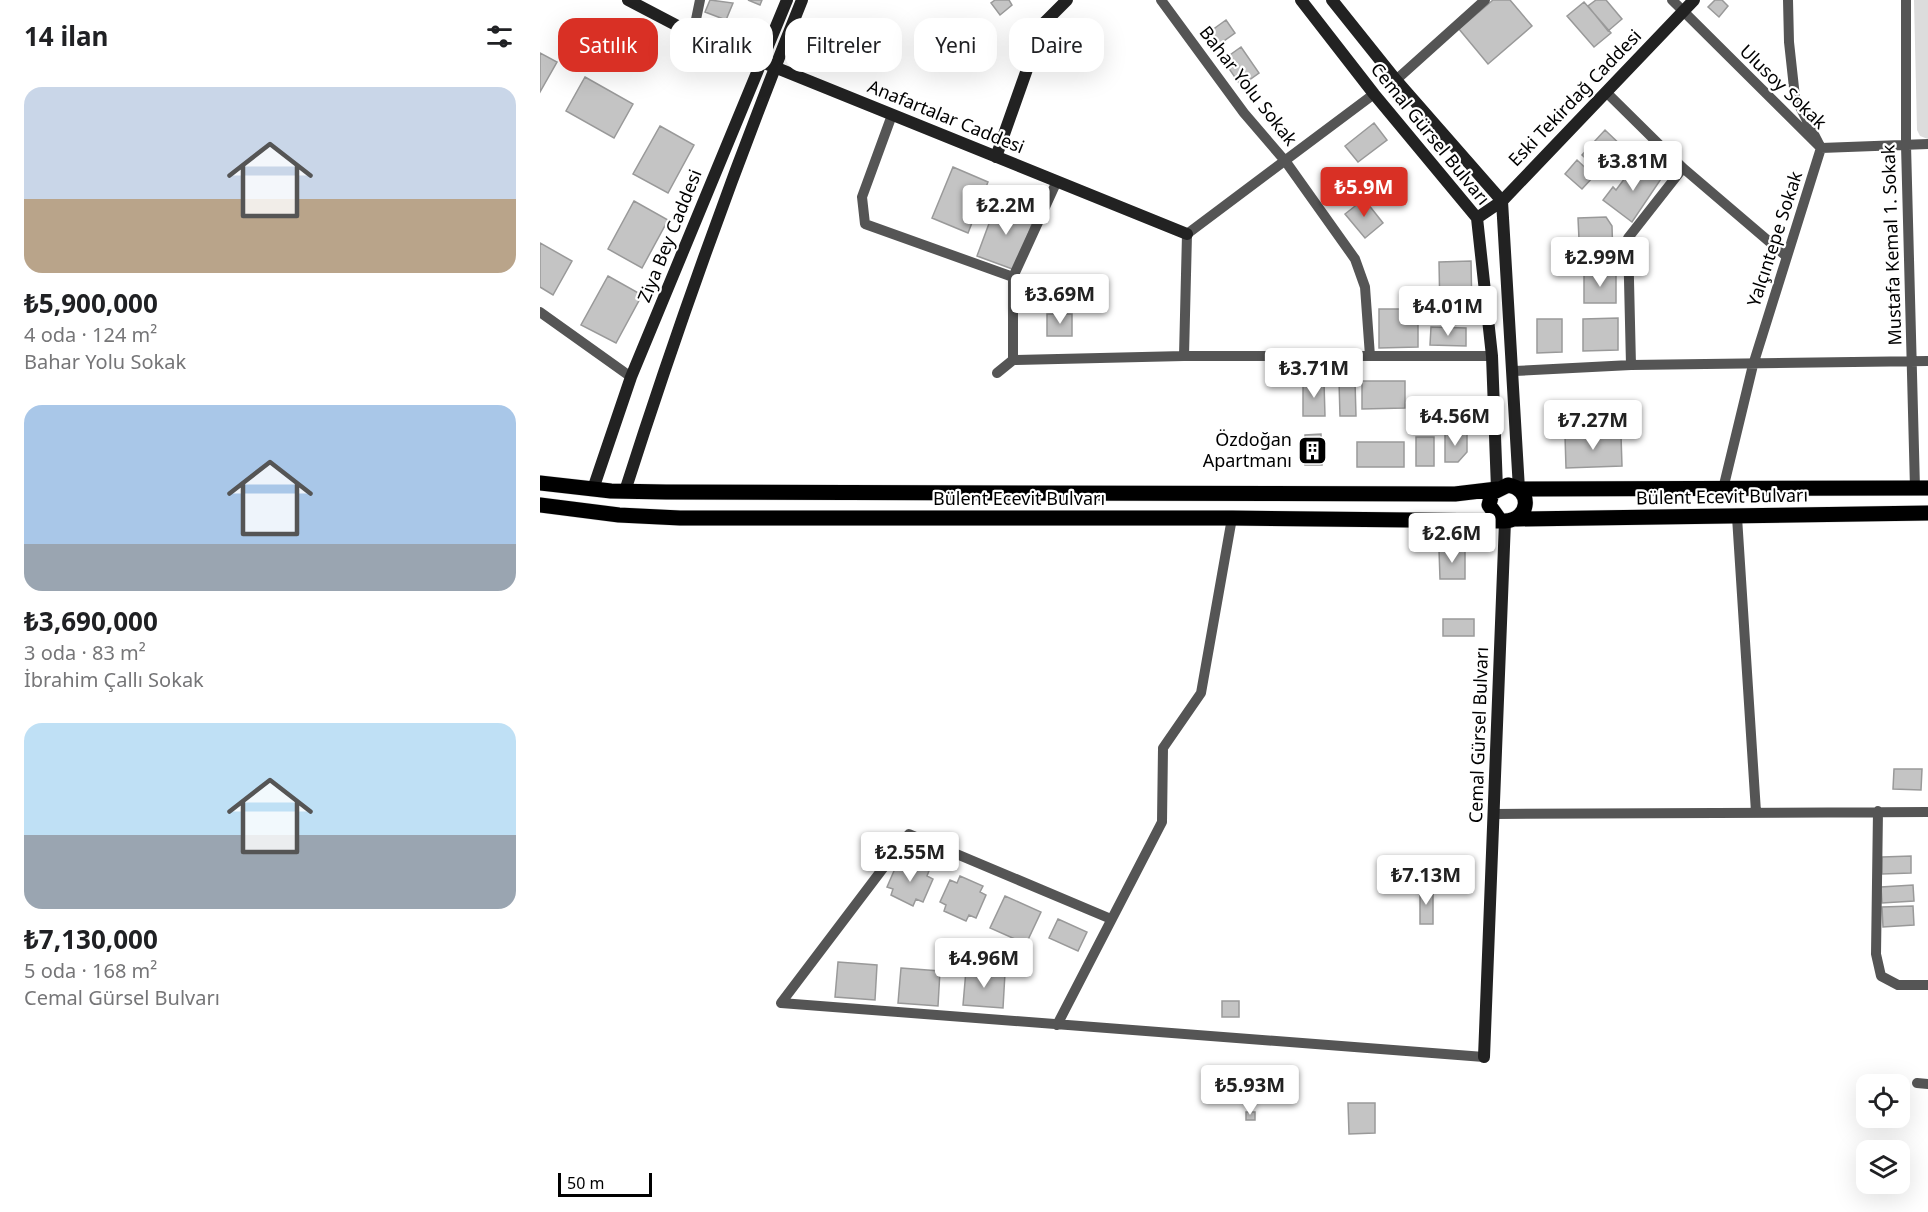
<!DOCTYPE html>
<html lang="tr">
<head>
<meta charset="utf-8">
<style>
	:root { --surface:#fff; --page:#f2f2f2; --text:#202124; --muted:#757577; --accent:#d93025 }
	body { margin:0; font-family:"Noto Sans",sans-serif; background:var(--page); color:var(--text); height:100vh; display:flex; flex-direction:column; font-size:22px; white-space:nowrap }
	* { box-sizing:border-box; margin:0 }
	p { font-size:20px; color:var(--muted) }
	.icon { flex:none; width:33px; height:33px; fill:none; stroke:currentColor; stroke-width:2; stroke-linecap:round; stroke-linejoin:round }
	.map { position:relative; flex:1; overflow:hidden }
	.details { display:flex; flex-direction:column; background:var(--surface); width:540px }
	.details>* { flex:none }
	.hud { position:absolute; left:18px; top:18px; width:570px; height:54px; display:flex; gap:12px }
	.fabs { position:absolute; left:1316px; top:1074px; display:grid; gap:12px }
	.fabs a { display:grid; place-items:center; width:54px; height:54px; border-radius:12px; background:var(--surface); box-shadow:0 6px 24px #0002; font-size:30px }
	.scale { position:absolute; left:18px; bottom:15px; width:94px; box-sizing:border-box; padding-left:6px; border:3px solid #000; border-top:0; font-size:16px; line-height:21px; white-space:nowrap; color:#000; -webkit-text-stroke:4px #fff; paint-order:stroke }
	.price { position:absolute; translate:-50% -51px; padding:0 14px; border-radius:6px; background:#fff; color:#222; font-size:20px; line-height:39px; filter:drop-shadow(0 2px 3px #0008) }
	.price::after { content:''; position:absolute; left:50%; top:36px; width:18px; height:14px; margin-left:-9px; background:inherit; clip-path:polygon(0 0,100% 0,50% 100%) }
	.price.selected { background:var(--accent); color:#fff }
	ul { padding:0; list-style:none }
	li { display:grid; align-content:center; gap:12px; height:318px; padding:0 24px }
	li span { display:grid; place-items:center; height:186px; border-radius:18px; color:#555 }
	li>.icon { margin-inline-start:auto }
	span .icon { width:108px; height:108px; fill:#fffc; stroke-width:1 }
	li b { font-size:26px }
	h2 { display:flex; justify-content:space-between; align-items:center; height:72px; padding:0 24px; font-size:26px }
	.tag { padding:0 21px; border-radius:18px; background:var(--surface); box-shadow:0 6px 24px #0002; font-size:21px; line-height:54px }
	.tag.selected { background:var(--accent); color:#fff }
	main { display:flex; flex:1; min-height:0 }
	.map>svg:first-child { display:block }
</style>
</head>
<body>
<main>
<section class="details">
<h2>14 ilan<svg class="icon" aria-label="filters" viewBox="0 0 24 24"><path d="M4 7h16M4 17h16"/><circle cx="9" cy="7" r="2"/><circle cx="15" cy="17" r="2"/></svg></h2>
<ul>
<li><span style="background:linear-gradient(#c9d6e8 60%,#b9a48a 0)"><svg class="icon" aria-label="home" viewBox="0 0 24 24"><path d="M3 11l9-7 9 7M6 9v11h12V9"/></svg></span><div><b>₺5,900,000</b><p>4 oda · 124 m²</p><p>Bahar Yolu Sokak</p></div></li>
<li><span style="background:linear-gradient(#a9c7e8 75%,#9aa5b1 0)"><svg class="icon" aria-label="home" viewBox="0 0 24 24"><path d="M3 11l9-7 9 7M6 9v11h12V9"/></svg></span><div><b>₺3,690,000</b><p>3 oda · 83 m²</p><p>İbrahim Çallı Sokak</p></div></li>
<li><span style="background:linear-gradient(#bfe0f5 60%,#9aa5b1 0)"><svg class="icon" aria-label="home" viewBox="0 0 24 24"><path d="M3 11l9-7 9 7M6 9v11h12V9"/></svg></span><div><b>₺7,130,000</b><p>5 oda · 168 m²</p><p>Cemal Gürsel Bulvarı</p></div></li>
</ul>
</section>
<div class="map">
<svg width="1388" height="1212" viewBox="0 0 1388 1212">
	<rect width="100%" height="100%" fill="#fff"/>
	<path fill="#dcdcdc" d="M 1374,0 L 1388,0 L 1388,139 L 1380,136 L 1377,130 Z"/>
	<path fill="#c4c4c4" stroke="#999" stroke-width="1.5" d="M 170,0 L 193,3 L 186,20 L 165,12 Z
		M 208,0 L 222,0 L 220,5 Z
		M 455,0 L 469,0 L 472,5 L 460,15 L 451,3 Z
		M 953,0 L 970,0 L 992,26 L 948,64 L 919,29 Z
		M 1056,0 L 1066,0 L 1082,19 L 1068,31 L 1048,6 Z
		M 1175,0 L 1182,0 L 1188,6 L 1179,17 L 1168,7 Z
		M 1044,2 L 1071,33 L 1054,47 L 1027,16 Z
		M 686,20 L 695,33 L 674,48 L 664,36 Z
		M 263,35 L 291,46 L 284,62 L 256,51 Z
		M 701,47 L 719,73 L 701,86 L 683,60 Z
		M 0,53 L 17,62 L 0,92 Z
		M 45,77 L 93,104 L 74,138 L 26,111 Z
		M 834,123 L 847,140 L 818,162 L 805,146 Z
		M 120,126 L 154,145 L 128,193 L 93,174 Z
		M 1065,130 L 1086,150 L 1062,174 L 1042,155 Z
		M 1037,160 L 1054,176 L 1042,189 L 1025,174 Z
		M 1100,163 L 1121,179 L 1092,222 L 1063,200 L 1073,187 L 1076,190 L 1085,178 L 1087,179 Z
		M 413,167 L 448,182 L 428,233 L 392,218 Z
		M 824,199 L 843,223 L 825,238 L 805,214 Z
		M 94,201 L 128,220 L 102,268 L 68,249 Z
		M 457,202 L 495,216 L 475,270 L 437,256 Z
		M 1066,217 L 1072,226 L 1073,259 L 1040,261 L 1038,218 Z
		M 0,243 L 32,261 L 13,295 L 0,287 Z
		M 931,261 L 932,313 L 900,313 L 899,262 Z
		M 1044,272 L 1076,272 L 1076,303 L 1044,303 Z
		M 68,276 L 102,295 L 76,343 L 41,325 Z
		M 839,309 L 878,309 L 878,347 L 839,348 Z
		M 507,314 L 532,314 L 532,336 L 507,336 Z
		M 1078,318 L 1078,350 L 1043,351 L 1043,319 Z
		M 997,319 L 1022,319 L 1022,352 L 997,353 Z
		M 891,327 L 926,328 L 926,346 L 890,345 Z
		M 799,381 L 815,381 L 816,416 L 800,416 Z
		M 822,381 L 865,381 L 865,408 L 822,409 Z
		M 763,382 L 784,382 L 785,416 L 763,416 Z
		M 905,433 L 927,433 L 927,452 L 918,462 L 905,462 Z
		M 781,434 L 782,465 L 765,465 L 765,435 Z
		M 1081,435 L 1082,466 L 1026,468 L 1025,436 Z
		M 876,437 L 894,437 L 894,466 L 876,466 Z
		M 817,442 L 864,442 L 864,467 L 817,467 Z
		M 899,550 L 925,550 L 925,579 L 900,579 Z
		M 903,619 L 934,619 L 934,636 L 903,636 Z
		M 1354,769 L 1382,769 L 1381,790 L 1353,789 Z
		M 1371,856 L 1371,873 L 1342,874 L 1342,857 Z
		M 367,861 L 389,871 L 387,876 L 393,879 L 383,902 L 376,899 L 373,906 L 351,895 L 353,889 L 347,887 L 357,864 L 364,867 Z
		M 420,876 L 443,886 L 440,892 L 446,895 L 436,918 L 429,915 L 426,921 L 404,911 L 406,905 L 400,902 L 410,880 L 417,883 Z
		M 1373,885 L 1374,901 L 1342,903 L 1341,887 Z
		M 880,887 L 893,887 L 893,924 L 880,924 Z
		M 465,896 L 501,912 L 486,944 L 450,928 Z
		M 1373,906 L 1374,925 L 1343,927 L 1342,907 Z
		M 518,919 L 547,932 L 538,951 L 509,938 Z
		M 298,962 L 337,965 L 335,1000 L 295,997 Z
		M 361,968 L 400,971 L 398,1006 L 358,1003 Z
		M 426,970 L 465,973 L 463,1008 L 423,1005 Z
		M 682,1001 L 699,1001 L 699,1017 L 682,1017 Z
		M 808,1103 L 835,1103 L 835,1133 L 809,1134 Z
		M 706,1112 L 715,1112 L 715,1120 L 706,1120 Z"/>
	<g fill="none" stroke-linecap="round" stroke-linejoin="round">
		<defs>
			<path id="primary" d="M 0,483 L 71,491 L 126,492 L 915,494 L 957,489
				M 979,489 L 1388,488
				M 0,505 L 79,515 L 140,518 L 692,518 L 965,521 C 990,520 993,489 968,485 L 952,493 L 949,505 L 959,519
				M 977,519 L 1388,513"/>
		</defs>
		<use href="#primary" stroke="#dbdbdb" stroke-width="16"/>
		<path stroke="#555" stroke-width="10" d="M 621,0 L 704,113 L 746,162 L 815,259 L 825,287 L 830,356
			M 1132,0 L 1281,148 L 1388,144
			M 1366,0 L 1366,145 L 1375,488
			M 153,34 L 160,0
			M 856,80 L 945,0
			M 1066,92 L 1143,168 L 1246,256
			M 352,115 L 322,197 L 325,224 L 473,277
			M 0,312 L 91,377
			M 644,356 L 647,234 L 834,94
			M 473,360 L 473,277 L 517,181
			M 1091,365 L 1088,238 L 1143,168
			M 974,371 L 1091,365 L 1388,361
			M 457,373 L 473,360 L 644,356 L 952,356
			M 1183,489 L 1213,365 L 1281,148 L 1255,97 L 1249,42 L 1248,0
			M 1197,517 L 1216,812
			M 1338,811 L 1336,954 L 1341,976 L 1358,985 L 1388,985
			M 954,814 L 1388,812
			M 571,919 L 369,834 L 241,1003 L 944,1057
			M 517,1025 L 622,822 L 623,748 L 661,693 L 692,518
			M 1377,1083 L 1388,1084"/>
		<path stroke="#222" stroke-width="12" d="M 88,0 L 153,34 L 647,234
			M 761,0 L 834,94 L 937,218 L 952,356 L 957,489
			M 792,0 L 856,80 L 962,201 L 979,489
			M 456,157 L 503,24 L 527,0
			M 937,218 L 962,201 L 1154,0
			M 53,489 L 91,377 L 247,0
			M 85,491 C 138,325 197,161 262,0
			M 944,1057 L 965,521"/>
		<use href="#primary" stroke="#000" stroke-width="15"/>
	</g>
	<defs>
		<symbol id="building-square" viewBox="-11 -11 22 22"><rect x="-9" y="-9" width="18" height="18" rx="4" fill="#000" stroke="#fff"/><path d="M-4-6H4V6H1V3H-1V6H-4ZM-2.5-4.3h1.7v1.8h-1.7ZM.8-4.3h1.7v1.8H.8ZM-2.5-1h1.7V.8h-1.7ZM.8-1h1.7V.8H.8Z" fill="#fff"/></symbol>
	</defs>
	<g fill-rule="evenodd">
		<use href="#building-square" x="756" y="434" width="33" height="33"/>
	</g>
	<g text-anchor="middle" stroke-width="4.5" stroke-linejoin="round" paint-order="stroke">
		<g font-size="18" fill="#000" stroke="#fff">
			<text transform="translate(708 86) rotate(52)" y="6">Bahar Yolu Sokak</text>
			<text transform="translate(1243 87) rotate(44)" y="6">Ulusoy Sokak</text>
			<text transform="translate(1035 98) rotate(-46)" y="6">Eski Tekirdağ Caddesi</text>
			<text transform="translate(406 117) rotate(22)" y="6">Anafartalar Caddesi</text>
			<text transform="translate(890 134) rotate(51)" y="6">Cemal Gürsel Bulvarı</text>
			<text transform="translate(130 236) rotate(-68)" y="6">Ziya Bey Caddesi</text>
			<text transform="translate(1235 239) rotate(-72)" y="6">Yalçıntepe Sokak</text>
			<text transform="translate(1352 245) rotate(-92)" y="6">Mustafa Kemal 1. Sokak</text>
			<text transform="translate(1182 497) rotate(-1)" y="6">Bülent Ecevit Bulvarı</text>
			<text x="479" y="505">Bülent Ecevit Bulvarı</text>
			<text transform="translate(939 735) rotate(-88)" y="6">Cemal Gürsel Bulvarı</text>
		</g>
		<g font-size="18" fill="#000" stroke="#fff" text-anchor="end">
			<text x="752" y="446">Özdoğan<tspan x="752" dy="21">Apartmanı</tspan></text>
		</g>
	</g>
</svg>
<div class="fabs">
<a><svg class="icon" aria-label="locate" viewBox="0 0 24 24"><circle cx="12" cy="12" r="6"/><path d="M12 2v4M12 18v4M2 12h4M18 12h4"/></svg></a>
<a><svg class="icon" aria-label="layers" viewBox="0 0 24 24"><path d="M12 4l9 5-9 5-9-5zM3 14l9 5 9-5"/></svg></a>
</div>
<div class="scale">50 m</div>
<b class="price" style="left:1093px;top:192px">₺3.81M</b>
<b class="price selected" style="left:824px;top:218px">₺5.9M</b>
<b class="price" style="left:466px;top:236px">₺2.2M</b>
<b class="price" style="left:1060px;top:288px">₺2.99M</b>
<b class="price" style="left:520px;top:325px">₺3.69M</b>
<b class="price" style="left:908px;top:337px">₺4.01M</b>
<b class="price" style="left:774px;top:399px">₺3.71M</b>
<b class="price" style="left:915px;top:447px">₺4.56M</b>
<b class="price" style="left:1053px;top:451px">₺7.27M</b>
<b class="price" style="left:912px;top:564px">₺2.6M</b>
<b class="price" style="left:370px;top:883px">₺2.55M</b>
<b class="price" style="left:886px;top:906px">₺7.13M</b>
<b class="price" style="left:444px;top:989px">₺4.96M</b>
<b class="price" style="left:710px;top:1116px">₺5.93M</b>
<div class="hud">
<a class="tag selected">Satılık</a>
<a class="tag">Kiralık</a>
<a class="tag">Filtreler</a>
<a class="tag">Yeni</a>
<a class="tag">Daire</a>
</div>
</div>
</main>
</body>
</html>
